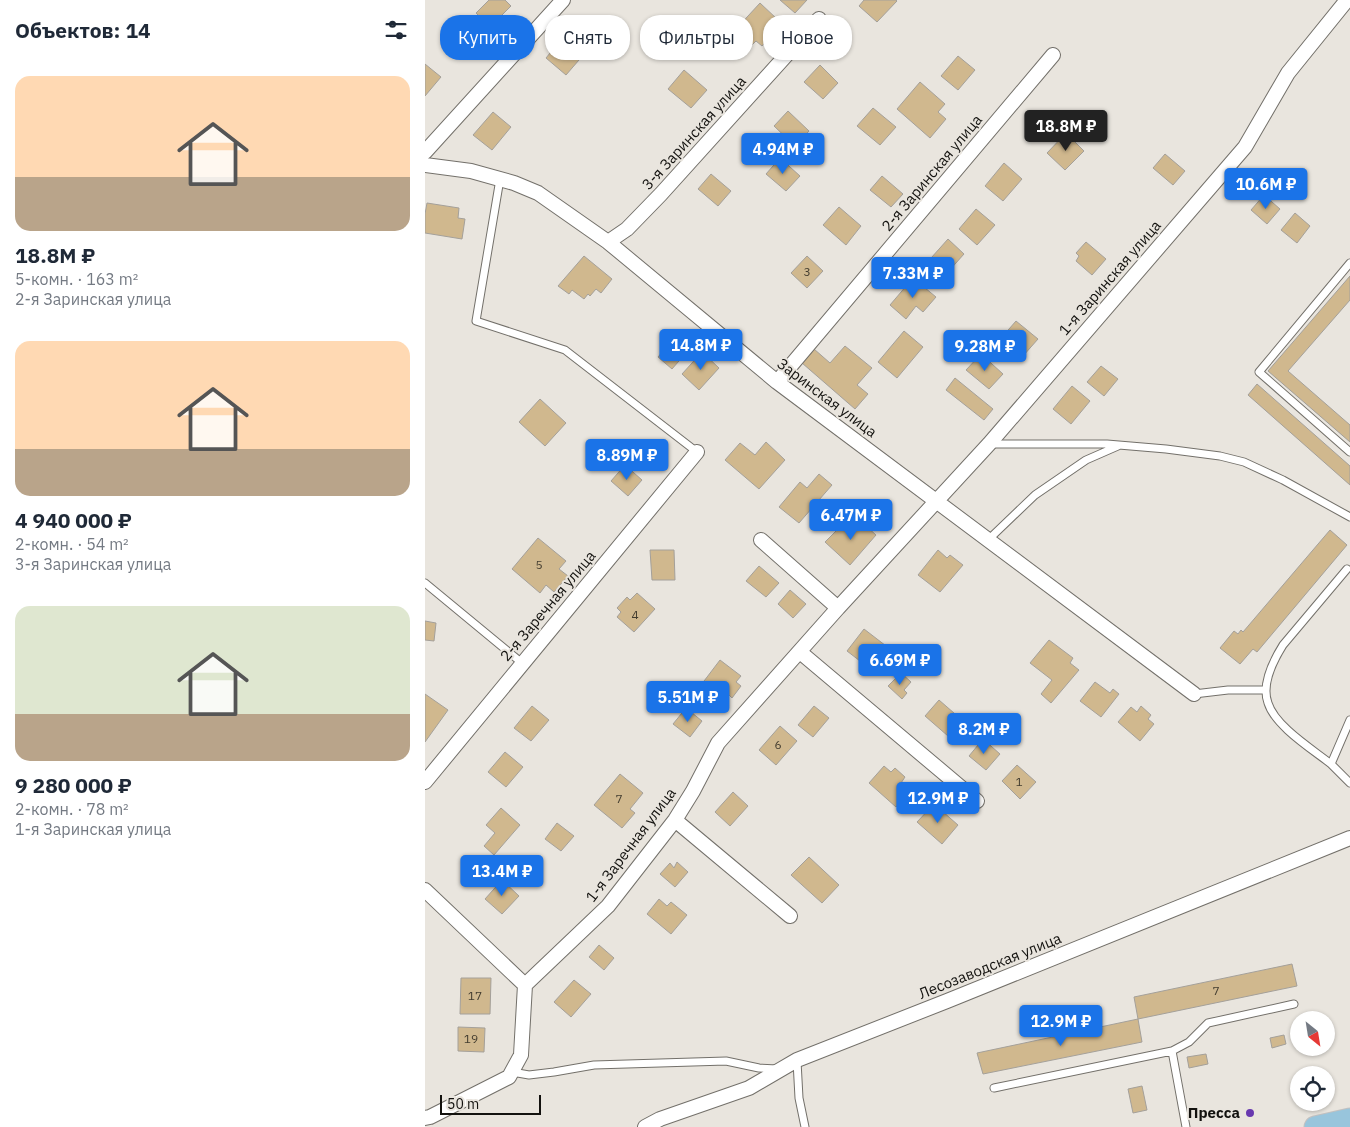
<!DOCTYPE html>
<html lang="ru">
<head>
<meta charset="utf-8">
<style>
	:root { --surface:#fff; --page:#f2f2f3; --text:#1f2937; --muted:#747a83; --accent:#1a73e8 }
	body { margin:0; font-family:"IBM Plex Sans",sans-serif; background:var(--page); color:var(--text); height:100vh; display:flex; flex-direction:column; font-size:19px; white-space:nowrap }
	* { box-sizing:border-box; margin:0 }
	p { font-size:16px; color:var(--muted) }
	.icon { flex:none; width:28px; height:28px; fill:none; stroke:currentColor; stroke-width:2; stroke-linecap:round; stroke-linejoin:round }
	.map { position:relative; flex:1; overflow:hidden }
	.details { display:flex; flex-direction:column; background:var(--surface); width:425px }
	.details>* { flex:none }
	.banner { position:absolute; left:15px; top:15px; width:475px; height:45px; display:flex; gap:10px }
	.needle { width:32px; rotate:150deg }
	.buttons { position:absolute; left:865px; top:1011px; display:grid; gap:10px }
	.buttons a { display:grid; place-items:center; width:45px; height:45px; border-radius:50%; background:var(--surface); box-shadow:0 1px 4px #0004; font-size:25px }
	.scale { position:absolute; left:15px; bottom:12px; width:101px; box-sizing:border-box; padding-left:5px; border:2px solid #13120f; border-top:0; font-size:14px; line-height:18px; white-space:nowrap; color:#13120f; -webkit-text-stroke:4px #e9e5de; paint-order:stroke }
	.price { position:absolute; translate:-50% -42px; padding:0 11px; border-radius:5px; background:var(--accent); color:#fff; font-size:16px; line-height:32px; filter:drop-shadow(0 1px 2px #0008) }
	.price::after { content:''; position:absolute; left:50%; top:30px; width:15px; height:11px; margin-left:-8px; background:inherit; clip-path:polygon(0 0,100% 0,50% 100%) }
	.price.on { background:#222; color:#fff }
	ul { padding:0; list-style:none }
	li { display:grid; align-content:center; gap:10px; height:265px; padding:0 15px }
	li span { display:grid; place-items:center; height:155px; border-radius:15px; color:#555 }
	li>.icon { margin-inline-start:auto }
	span .icon { width:90px; height:90px; fill:#fffc; stroke-width:1 }
	li b { font-size:21px }
	h2 { display:flex; justify-content:space-between; align-items:center; height:60px; padding:0 15px; font-size:21px }
	.tag { padding:0 18px; border-radius:20px; background:var(--surface); box-shadow:0 1px 4px #0004; font-size:18px; line-height:45px }
	.tag.on { background:var(--accent); color:#fff }
	main { display:flex; flex:1; min-height:0 }
	.map>svg:first-child { display:block }
</style>
</head>
<body>
<main>
<section class="details">
<h2>Объектов: 14<svg class="icon" aria-label="filters" viewBox="0 0 24 24"><path d="M4 7h16M4 17h16"/><circle cx="9" cy="7" r="2"/><circle cx="15" cy="17" r="2"/></svg></h2>
<ul>
<li><span style="background:linear-gradient(#ffd9b3 65%,#b9a48a 0)"><svg class="icon" aria-label="home" viewBox="0 0 24 24"><path d="M3 11l9-7 9 7M6 9v11h12V9"/></svg></span><div><b>18.8M ₽</b><p>5-комн. · 163 m²</p><p>2-я Заринская улица</p></div></li>
<li><span style="background:linear-gradient(#ffd9b3 70%,#b9a48a 0)"><svg class="icon" aria-label="home" viewBox="0 0 24 24"><path d="M3 11l9-7 9 7M6 9v11h12V9"/></svg></span><div><b>4 940 000 ₽</b><p>2-комн. · 54 m²</p><p>3-я Заринская улица</p></div></li>
<li><span style="background:linear-gradient(#dfe7d0 70%,#b9a48a 0)"><svg class="icon" aria-label="home" viewBox="0 0 24 24"><path d="M3 11l9-7 9 7M6 9v11h12V9"/></svg></span><div><b>9 280 000 ₽</b><p>2-комн. · 78 m²</p><p>1-я Заринская улица</p></div></li>
</ul>
</section>
<div class="map">
<svg width="925" height="1127" viewBox="0 0 925 1127">
	<rect width="100%" height="100%" fill="#e9e5de"/>
	<path fill="#d0b88e" stroke="#a4a09a" d="M 64,0 L 80,0 L 86,6 L 65,27 L 51,13 Z
		M 355,0 L 382,0 L 370,13 Z
		M 439,0 L 471,0 L 472,1 L 452,22 L 434,6 Z
		M 335,3 L 352,19 L 346,25 L 352,30 L 337,46 L 331,41 L 327,45 L 311,29 Z
		M 276,23 L 292,36 L 282,47 L 267,34 Z
		M 134,42 L 154,60 L 141,75 L 121,58 Z
		M 533,56 L 550,70 L 533,90 L 516,76 Z
		M 0,64 L 16,77 L 0,96 Z
		M 395,65 L 413,83 L 398,99 L 379,82 Z
		M 259,70 L 282,90 L 266,108 L 243,89 Z
		M 495,82 L 520,104 L 513,112 L 521,119 L 505,138 L 472,109 Z
		M 448,108 L 471,127 L 455,145 L 432,126 Z
		M 363,111 L 384,131 L 370,146 L 349,126 Z
		M 68,112 L 86,127 L 67,150 L 48,135 Z
		M 641,133 L 659,151 L 640,170 L 622,153 Z
		M 740,154 L 760,171 L 748,185 L 728,168 Z
		M 355,158 L 375,176 L 361,191 L 341,174 Z
		M 579,163 L 597,179 L 578,201 L 560,186 Z
		M 286,174 L 306,191 L 293,206 L 273,189 Z
		M 457,176 L 478,194 L 466,207 L 445,190 Z
		M 839,195 L 855,209 L 842,224 L 826,210 Z
		M 2,203 L 34,208 L 33,218 L 40,219 L 37,239 L 0,233 L 0,214 Z
		M 414,207 L 436,226 L 421,245 L 398,225 Z
		M 551,209 L 570,225 L 552,245 L 534,229 Z
		M 870,213 L 885,226 L 872,243 L 856,230 Z
		M 523,239 L 539,254 L 514,282 L 498,267 Z
		M 661,242 L 681,259 L 667,275 L 651,261 L 654,256 L 651,253 Z
		M 159,256 L 187,279 L 176,293 L 171,289 L 165,296 L 163,294 L 159,299 L 147,290 L 144,294 L 133,286 Z
		M 382,256 L 398,271 L 382,288 L 366,273 Z
		M 925,276 L 925,300 L 863,371 L 925,425 L 925,442 L 843,371 Z
		M 488,278 L 511,297 L 498,312 L 491,306 L 481,319 L 465,305 Z
		M 591,321 L 613,339 L 598,356 L 577,337 Z
		M 479,331 L 498,347 L 472,378 L 453,362 Z
		M 249,338 L 258,345 L 255,350 L 260,354 L 247,369 L 233,357 Z
		M 420,346 L 447,368 L 432,385 L 443,394 L 430,409 L 377,363 L 389,349 L 405,363 Z
		M 277,352 L 294,368 L 274,390 L 257,374 Z
		M 556,354 L 578,374 L 564,389 L 541,370 Z
		M 676,366 L 693,379 L 679,396 L 662,382 Z
		M 530,378 L 568,409 L 559,420 L 521,390 Z
		M 832,384 L 925,466 L 925,485 L 823,395 Z
		M 647,386 L 665,401 L 646,424 L 628,409 Z
		M 115,399 L 141,423 L 120,446 L 94,422 Z
		M 341,442 L 360,460 L 334,489 L 300,460 L 315,443 L 330,455 Z
		M 200,465 L 217,480 L 203,496 L 186,481 Z
		M 394,474 L 407,485 L 374,523 L 354,507 L 375,482 L 382,488 Z
		M 433,519 L 451,535 L 425,565 L 400,542 L 416,526 L 421,532 Z
		M 905,530 L 922,545 L 832,652 L 828,649 L 815,664 L 795,648 L 809,631 L 813,634 L 816,630 L 818,632 Z
		M 113,538 L 141,561 L 134,569 L 143,576 L 129,592 L 121,585 L 115,593 L 87,569 Z
		M 225,550 L 249,550 L 250,580 L 227,580 Z
		M 513,550 L 522,558 L 525,555 L 538,565 L 515,592 L 493,575 Z
		M 334,566 L 354,583 L 341,597 L 321,581 Z
		M 365,590 L 381,604 L 368,618 L 353,604 Z
		M 212,593 L 230,609 L 209,632 L 192,617 L 196,612 L 192,608 L 202,597 L 205,600 Z
		M 0,621 L 11,623 L 9,641 L 0,640 Z
		M 439,629 L 465,649 L 448,671 L 422,651 Z
		M 624,640 L 648,658 L 645,663 L 654,670 L 626,703 L 616,694 L 627,680 L 605,663 Z
		M 295,660 L 316,676 L 311,682 L 316,686 L 307,698 L 303,694 L 297,701 L 276,685 Z
		M 476,673 L 486,682 L 479,690 L 482,693 L 477,699 L 463,686 Z
		M 670,682 L 685,693 L 688,689 L 694,694 L 676,717 L 655,701 Z
		M 0,694 L 23,710 L 0,742 Z
		M 514,700 L 537,720 L 523,736 L 500,716 Z
		M 107,706 L 124,720 L 106,741 L 89,728 Z
		M 389,706 L 404,718 L 388,737 L 373,725 Z
		M 716,706 L 726,715 L 723,719 L 729,724 L 715,741 L 693,722 L 706,707 L 712,712 Z
		M 261,708 L 277,721 L 265,737 L 248,724 Z
		M 355,726 L 372,741 L 351,765 L 334,750 Z
		M 558,739 L 575,754 L 561,770 L 544,756 Z
		M 80,752 L 98,767 L 81,787 L 63,772 Z
		M 592,765 L 611,782 L 595,799 L 577,781 Z
		M 459,766 L 466,772 L 470,768 L 480,777 L 476,783 L 485,791 L 471,807 L 444,783 Z
		M 195,774 L 218,793 L 205,809 L 210,813 L 197,828 L 169,805 Z
		M 308,792 L 323,806 L 305,826 L 290,812 Z
		M 509,804 L 533,825 L 517,844 L 492,822 Z
		M 76,808 L 95,825 L 69,855 L 59,846 L 70,833 L 61,825 Z
		M 132,823 L 149,836 L 136,851 L 120,839 Z
		M 384,857 L 414,885 L 397,903 L 366,875 Z
		M 252,862 L 263,872 L 250,887 L 235,874 L 245,863 L 249,868 Z
		M 77,880 L 94,896 L 77,914 L 60,899 Z
		M 234,899 L 242,906 L 246,902 L 262,915 L 246,934 L 222,914 Z
		M 174,945 L 189,958 L 179,970 L 164,957 Z
		M 867,964 L 872,986 L 713,1019 L 709,997 Z
		M 36,978 L 66,978 L 65,1014 L 35,1014 Z
		M 149,980 L 166,994 L 146,1017 L 129,1002 Z
		M 713,1019 L 717,1042 L 558,1074 L 552,1053 Z
		M 33,1027 L 60,1028 L 59,1052 L 33,1051 Z
		M 859,1035 L 861,1044 L 847,1048 L 845,1038 Z
		M 781,1054 L 783,1064 L 764,1068 L 762,1057 Z
		M 717,1086 L 722,1110 L 708,1113 L 703,1089 Z"/>
	<g fill="none" stroke-linecap="round" stroke-linejoin="round">
		<defs>
			<path id="service" d="M 75,179 L 51,321 L 140,350 L 272,452
				M 925,263 L 834,372 L 925,452
				M 564,444 L 682,444 L 741,449 L 795,456 L 819,462 L 858,480 L 925,517
				M 563,540 L 610,495 L 661,460 L 693,446
				M 0,583 L 97,663
				M 769,694 L 803,690 L 841,690
				M 925,720 L 906,764 L 925,783
				M 906,764 C 887,749 850,726 843,703 C 836,684 848,661 858,645 L 922,569
				M 372,1061 L 374,1098 L 380,1127
				M 87,1072 L 104,1075 L 129,1072 L 169,1065 L 301,1061 L 334,1068 L 352,1069
				M 569,1088 L 747,1051
				M 761,1127 L 747,1051 L 764,1042 L 783,1023 L 869,1004"/>
			<path id="minor" d="M 0,152 L 138,0
				M 0,165 L 46,171 L 89,183 L 113,193 L 183,242 L 352,382 L 769,694
				M 183,242 L 202,229 L 236,194 L 394,19
				M 352,382 L 628,55
				M 413,608 L 564,444 L 820,147 L 863,73 L 922,0
				M 375,652 L 552,801
				M 0,782 L 272,452
				M 250,820 L 365,916
				M 0,890 L 100,985 L 96,1055 L 84,1077 L 5,1117 L 0,1118
				M 100,985 L 183,906 L 250,820 L 268,791 L 293,743 L 413,608 L 336,540
				M 220,1127 L 235,1119 L 324,1088 L 372,1060 L 522,1001 L 925,838"/>
			<path id="primary" d="M 890,1127 L 925,1119"/>
		</defs>
		<use href="#service" stroke="#73706a" stroke-width="9"/>
		<use href="#minor" stroke="#73706a" stroke-width="16"/>
		<use href="#primary" stroke="#c2c1c1" stroke-width="23"/>
		<use href="#service" stroke="#fff" stroke-width="7"/>
		<use href="#minor" stroke="#fff" stroke-width="14"/>
		<use href="#primary" stroke="#98c5dc" stroke-width="21"/>
	</g>
	<circle fill="#6838af" stroke="#e9e5de" stroke-width="2" cx="825" cy="1113" r="5"/>
	<g text-anchor="middle" stroke-width="4" stroke-linejoin="round" paint-order="stroke">
		<g font-size="12" fill="#423c2f">
			<text x="382" y="276">3</text>
			<text x="114" y="569">5</text>
			<text x="210" y="619">4</text>
			<text x="353" y="749">6</text>
			<text x="594" y="786">1</text>
			<text x="194" y="803">7</text>
			<text x="791" y="995">7</text>
			<text x="50" y="1000">17</text>
			<text x="46" y="1043">19</text>
		</g>
		<g font-size="15" fill="#13120f" stroke="#e9e5de">
			<text transform="translate(269 133) rotate(-48)" y="5">3-я Заринская улица</text>
			<text transform="translate(507 173) rotate(-50)" y="5">2-я Заринская улица</text>
			<text transform="translate(685 278) rotate(-49)" y="5">1-я Заринская улица</text>
			<text transform="translate(402 398) rotate(37)" y="5">Заринская улица</text>
			<text transform="translate(123 606) rotate(-50)" y="5">2-я Заречная улица</text>
			<text transform="translate(206 845) rotate(-53)" y="5">1-я Заречная улица</text>
			<text transform="translate(565 966) rotate(-22)" y="5">Лесозаводская улица</text>
		</g>
		<g font-size="15" font-weight="bold" fill="#13120f" stroke="#e9e5de" text-anchor="end">
			<text x="815" y="1118">Пресса</text>
		</g>
	</g>
</svg>
<div class="buttons">
<a><svg class="needle" viewBox="-14 -14 28 28"><path d="M0-13l5 13h-10z" fill="#e53935"/><path d="M0 13l5-13h-10z" fill="#747a83"/></svg></a>
<a><svg class="icon" aria-label="locate" viewBox="0 0 24 24"><circle cx="12" cy="12" r="6"/><path d="M12 2v4M12 18v4M2 12h4M18 12h4"/></svg></a>
</div>
<div class="scale">50 m</div>
<b class="price on" style="left:641px;top:152px">18.8M ₽</b>
<b class="price" style="left:358px;top:175px">4.94M ₽</b>
<b class="price" style="left:841px;top:210px">10.6M ₽</b>
<b class="price" style="left:488px;top:299px">7.33M ₽</b>
<b class="price" style="left:276px;top:371px">14.8M ₽</b>
<b class="price" style="left:560px;top:372px">9.28M ₽</b>
<b class="price" style="left:202px;top:481px">8.89M ₽</b>
<b class="price" style="left:426px;top:541px">6.47M ₽</b>
<b class="price" style="left:475px;top:686px">6.69M ₽</b>
<b class="price" style="left:263px;top:723px">5.51M ₽</b>
<b class="price" style="left:559px;top:755px">8.2M ₽</b>
<b class="price" style="left:513px;top:824px">12.9M ₽</b>
<b class="price" style="left:77px;top:897px">13.4M ₽</b>
<b class="price" style="left:636px;top:1047px">12.9M ₽</b>
<div class="banner">
<a class="tag on">Купить</a>
<a class="tag">Снять</a>
<a class="tag">Фильтры</a>
<a class="tag">Новое</a>
</div>
</div>
</main>
</body>
</html>
